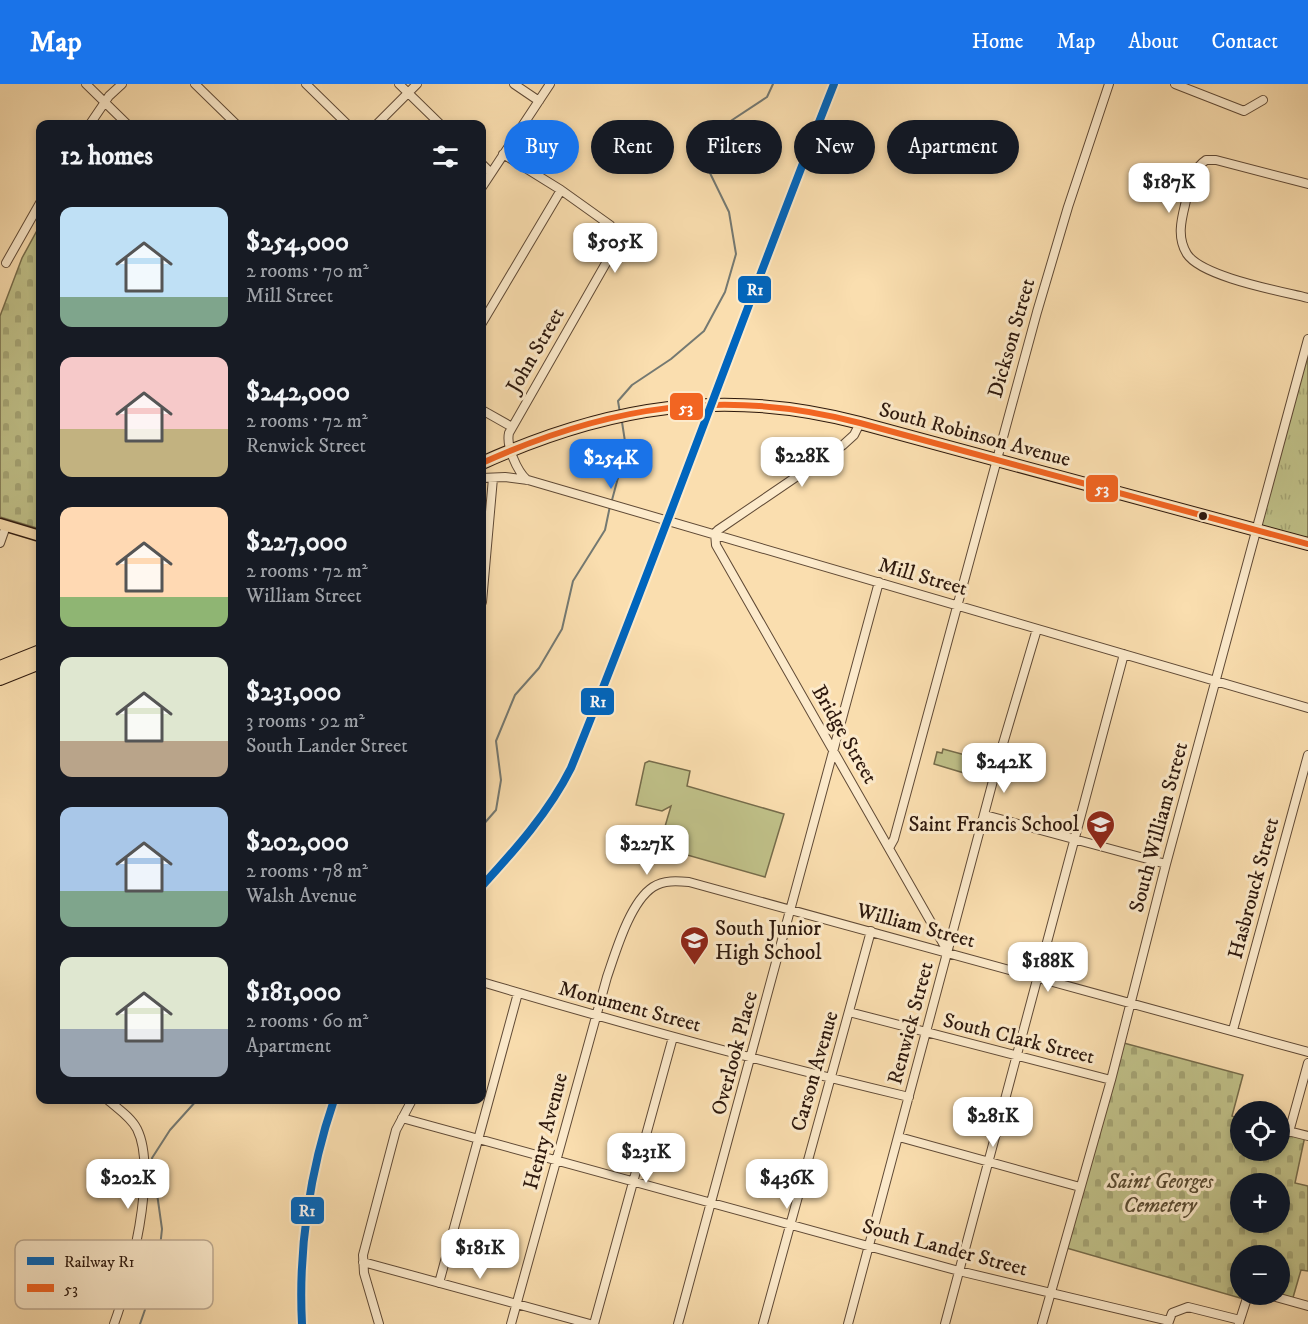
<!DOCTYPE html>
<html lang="en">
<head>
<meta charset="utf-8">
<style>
	:root { --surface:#171b24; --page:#242831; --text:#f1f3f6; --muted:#9ea1a6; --accent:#1a73e8 }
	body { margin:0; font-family:"IM FELL DW Pica",serif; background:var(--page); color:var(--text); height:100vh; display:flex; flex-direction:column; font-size:22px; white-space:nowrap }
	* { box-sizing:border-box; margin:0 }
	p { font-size:20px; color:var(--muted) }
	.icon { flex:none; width:33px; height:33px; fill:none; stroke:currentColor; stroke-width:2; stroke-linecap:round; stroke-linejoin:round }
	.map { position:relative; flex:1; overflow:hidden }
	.sheet { position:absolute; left:36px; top:36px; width:450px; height:984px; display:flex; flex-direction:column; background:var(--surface); border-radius:12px; box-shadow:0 3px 9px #0003 }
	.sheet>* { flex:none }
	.guide { position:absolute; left:504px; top:36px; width:570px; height:54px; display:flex; gap:12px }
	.fabs { position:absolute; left:1230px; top:1017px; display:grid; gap:12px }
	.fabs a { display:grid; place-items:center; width:60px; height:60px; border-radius:50%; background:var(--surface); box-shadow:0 3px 9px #0003; font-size:30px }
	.price { position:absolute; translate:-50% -51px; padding:0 14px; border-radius:12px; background:#fff; color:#222; font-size:20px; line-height:39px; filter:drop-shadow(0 2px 3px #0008) }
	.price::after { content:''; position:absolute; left:50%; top:36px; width:18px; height:14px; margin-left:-9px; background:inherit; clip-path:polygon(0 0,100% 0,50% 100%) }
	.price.active { background:var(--accent); color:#fff }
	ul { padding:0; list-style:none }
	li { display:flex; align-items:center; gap:18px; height:150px; padding:0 24px }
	li span { display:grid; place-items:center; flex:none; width:168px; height:120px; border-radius:12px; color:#555 }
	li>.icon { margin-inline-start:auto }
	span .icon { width:72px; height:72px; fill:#fffc; stroke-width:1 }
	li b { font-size:26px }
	h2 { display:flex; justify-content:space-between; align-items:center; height:72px; padding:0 24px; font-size:26px }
	.tag { padding:0 21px; border-radius:27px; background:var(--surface); box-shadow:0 3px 9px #0003; font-size:21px; line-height:54px }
	.tag.active { background:var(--accent); color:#fff }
	header { display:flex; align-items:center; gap:36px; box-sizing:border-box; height:84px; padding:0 30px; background:var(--accent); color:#fff }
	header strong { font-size:28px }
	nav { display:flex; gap:33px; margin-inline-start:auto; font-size:21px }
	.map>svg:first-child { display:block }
</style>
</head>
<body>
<header>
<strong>Map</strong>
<nav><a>Home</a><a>Map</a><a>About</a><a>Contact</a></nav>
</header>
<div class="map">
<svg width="1308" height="1240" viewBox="0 0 1308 1240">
	<defs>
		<pattern id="cemetery-stones" width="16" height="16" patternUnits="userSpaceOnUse" patternTransform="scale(1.5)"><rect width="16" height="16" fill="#c0c189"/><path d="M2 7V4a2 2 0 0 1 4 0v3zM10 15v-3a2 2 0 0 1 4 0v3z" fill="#a5a575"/></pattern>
		<pattern id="park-tufts" width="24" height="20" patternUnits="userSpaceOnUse" patternTransform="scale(1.5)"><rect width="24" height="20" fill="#c0c189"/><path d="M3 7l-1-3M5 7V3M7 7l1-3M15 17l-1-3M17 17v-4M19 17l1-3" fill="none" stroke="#a5a575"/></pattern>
	</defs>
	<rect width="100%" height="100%" fill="#fadeaf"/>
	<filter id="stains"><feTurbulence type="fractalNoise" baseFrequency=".00333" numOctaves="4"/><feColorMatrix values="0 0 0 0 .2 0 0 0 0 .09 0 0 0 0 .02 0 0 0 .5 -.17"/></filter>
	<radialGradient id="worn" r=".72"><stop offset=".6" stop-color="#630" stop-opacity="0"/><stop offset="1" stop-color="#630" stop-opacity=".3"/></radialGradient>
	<path fill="url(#cemetery-stones)" stroke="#766c4b" stroke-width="1.5" fill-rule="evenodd" d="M 40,141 L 40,445 L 0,433 L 0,232 L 22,174 Z
		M 1120,958 L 1243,991 L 1232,1032 L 1240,1035 L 1240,1066 L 1280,1066 L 1280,1045 L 1305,1052 L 1295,1099 L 1308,1102 L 1308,1187 L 1301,1186 L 1292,1217 L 1280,1210 L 1280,1172 L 1240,1172 L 1240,1210 L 1257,1211 L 1247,1216 L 1063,1163 ZM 1240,1100 L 1280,1100 L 1280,1138 L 1240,1138 Z"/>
	<path fill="url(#park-tufts)" stroke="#766c4b" stroke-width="1.5" d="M 1308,258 L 1308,460 L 1257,447 Z"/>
	<path fill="#c0c189" stroke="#766c4b" stroke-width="1.5" d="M 943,665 L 969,672 L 964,689 L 934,680 L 937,668 L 942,669 Z
		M 649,677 L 690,687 L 687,702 L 784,730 L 765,793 L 659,763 L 671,722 L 662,727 L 636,721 L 645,679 Z"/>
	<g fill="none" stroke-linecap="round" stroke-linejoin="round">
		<path stroke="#747972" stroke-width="2" d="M 620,329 L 618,317 L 632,301 L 671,275 L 704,247 L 725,208 L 736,170 L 729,128 L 708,85 L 720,44 L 767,13 L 773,0
			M 612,416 L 626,364 L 622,338
			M 482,742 L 496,726 L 501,696 L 496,657 L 515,611 L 539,584 L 562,545 L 573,497 L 605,446 L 610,422
			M 140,1240 L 157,1191 L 162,1145 L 152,1074 L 170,1046 L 197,1016"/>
		<defs>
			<path id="minor" d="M 86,0 L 127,40
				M 195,0 L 236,40
				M 306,0 L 347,40
				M 399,0 L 440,40
				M 514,0 L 539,17
				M 1175,0 L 1244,27 L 1263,16
				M 90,40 L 109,12 L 122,0
				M 377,40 L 417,0
				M 503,70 L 561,106 L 610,141 C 617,149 618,155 614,165 L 509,349 C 506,362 517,387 527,396
				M 482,80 L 491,89
				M 1308,100 L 1216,76 L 1206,76 C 1191,86 1189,103 1185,121 C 1181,137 1177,154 1187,170 C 1202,193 1280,207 1308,214
				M 482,103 L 550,0
				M 6,179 L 40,119
				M 482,239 L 561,106
				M 482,326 L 512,343
				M 860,339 L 854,351 L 843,361 L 718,446 L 715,449 L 716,461 L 948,868
				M 482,394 L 505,393 L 528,396 L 1308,624
				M 0,459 L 6,442
				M 482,518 L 493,394
				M 985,731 L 1166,780
				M 889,764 L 894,755 L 1037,228 L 1068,123 L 1109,0
				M 482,898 C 623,940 765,979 909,1013
				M 849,928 L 1111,996
				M 1233,946 L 1308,671
				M 108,1016 C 117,1024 131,1033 137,1045 C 158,1087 130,1197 114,1240
				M 402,1034 L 959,1187 L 1169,1237
				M 1280,1045 L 1308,1052
				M 1289,1048 L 1308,979
				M 899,1053 L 1080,1103
				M 363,1178 L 590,1240
				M 439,1199 L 518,909
				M 1265,1210 L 1308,1222
				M 1239,1239 L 1248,1211 L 1251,1210
				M 379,1240 L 364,1189 L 363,1171 L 396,1046 L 412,1016
				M 511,1240 L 607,893 C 616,867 630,818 653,803 C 664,796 677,797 689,798 L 1308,968
				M 594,1240 L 673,953
				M 678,1240 L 879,498
				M 763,1240 L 871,847
				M 848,1240 L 1002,663 L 1037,545
				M 945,1240 L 1124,570
				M 1042,1240 L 1111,996 L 1166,780 L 1308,255
				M 1168,1240 L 1172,1229 L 1188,1223 L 1240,1236"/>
			<path id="major" d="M 0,440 L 40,452"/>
			<path id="highway" d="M 482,379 C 608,322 724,303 860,339 L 1308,460
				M 0,583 L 40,567
				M 0,595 L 40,579"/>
		</defs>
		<use href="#minor" stroke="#604a36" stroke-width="10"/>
		<use href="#major" stroke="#2d180d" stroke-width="13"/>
		<use href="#highway" stroke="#2d180d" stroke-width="14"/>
		<use href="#minor" stroke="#fceacb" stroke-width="8"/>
		<use href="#major" stroke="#fadeaf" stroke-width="10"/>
		<use href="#highway" stroke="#fadeaf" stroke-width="12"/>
		<defs>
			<path id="bus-1" d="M 482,379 C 608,322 724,303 860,339 L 1308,460"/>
		</defs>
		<use href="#bus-1" stroke="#fceacb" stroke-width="10"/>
		<use href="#bus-1" stroke="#f26522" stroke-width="6"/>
		<defs>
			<path id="rail-1" d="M 482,802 C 515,766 549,728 571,684 C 663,457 744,227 834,0
				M 302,1240 C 298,1165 310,1086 334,1016"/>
		</defs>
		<use href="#rail-1" stroke="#fceacb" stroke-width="12"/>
		<use href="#rail-1" stroke="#0065bd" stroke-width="8"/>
	</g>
	<defs>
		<symbol id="school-pin" viewBox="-11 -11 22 30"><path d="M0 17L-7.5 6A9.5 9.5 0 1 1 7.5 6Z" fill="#8f2418" stroke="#fceacb"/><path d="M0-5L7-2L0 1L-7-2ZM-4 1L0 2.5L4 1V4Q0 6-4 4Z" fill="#fff"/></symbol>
	</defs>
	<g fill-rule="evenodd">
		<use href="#school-pin" x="1084" y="724" width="33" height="45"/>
		<use href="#school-pin" x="678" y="840" width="33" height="45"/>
	</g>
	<circle fill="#2d180d" stroke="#fceacb" stroke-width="2" cx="1203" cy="432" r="5"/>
	<g text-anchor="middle" stroke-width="6" stroke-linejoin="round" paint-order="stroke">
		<g font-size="21" fill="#2d180d" stroke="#fceacb">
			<text transform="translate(1011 254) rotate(-74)" y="7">Dickson Street</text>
			<text transform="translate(535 266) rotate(-60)" y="7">John Street</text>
			<text transform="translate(975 350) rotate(15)" y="7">South Robinson Avenue</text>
			<text transform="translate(923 492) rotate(16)" y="7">Mill Street</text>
			<text transform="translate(845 650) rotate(60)" y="7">Bridge Street</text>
			<text transform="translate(1158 743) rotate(-75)" y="7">South William Street</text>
			<text transform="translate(1253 804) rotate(-75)" y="7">Hasbrouck Street</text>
			<text transform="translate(916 841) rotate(15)" y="7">William Street</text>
			<text transform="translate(630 922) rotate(15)" y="7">Monument Street</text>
			<text transform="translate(910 939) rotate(-75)" y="7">Renwick Street</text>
			<text transform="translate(1019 954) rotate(14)" y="7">South Clark Street</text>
			<text transform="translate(734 969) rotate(-75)" y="7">Overlook Place</text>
			<text transform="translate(814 987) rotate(-74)" y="7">Carson Avenue</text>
			<text transform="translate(545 1047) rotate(-75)" y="7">Henry Avenue</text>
			<text transform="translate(945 1163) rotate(15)" y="7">South Lander Street</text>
		</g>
		<g font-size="21" fill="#2d180d" stroke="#fceacb" text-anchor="end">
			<text x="1079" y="747">Saint Francis School</text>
			<text x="715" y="851" text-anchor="start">South Junior<tspan x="715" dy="24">High School</tspan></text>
		</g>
		<g font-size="21" font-style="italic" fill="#594b32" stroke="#fceacb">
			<text x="1160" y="1104">Saint Georges<tspan x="1160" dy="24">Cemetery</tspan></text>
		</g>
	</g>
	<rect x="15" y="1156" width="198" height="69" rx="9" fill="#fceacb" stroke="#beab92" stroke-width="1.5"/>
	<rect x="27" y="1173" width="27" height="8" fill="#0065bd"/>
	<rect x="27" y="1200" width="27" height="8" fill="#f26522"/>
	<g font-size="16" fill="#2d180d">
		<text x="64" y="1183">Railway R1</text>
		<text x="64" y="1210">53</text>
	</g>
	<g stroke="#fceacb" stroke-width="2">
		<rect x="737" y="191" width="35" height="29" rx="6" fill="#0065bd"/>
		<rect x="669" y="308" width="35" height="29" rx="6" fill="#f26522"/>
		<rect x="1085" y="390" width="34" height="29" rx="6" fill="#f26522"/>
		<rect x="580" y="603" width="35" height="29" rx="6" fill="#0065bd"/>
		<rect x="290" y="1112" width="35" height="29" rx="6" fill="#0065bd"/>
	</g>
	<g font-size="16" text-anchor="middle" font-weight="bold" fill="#fff">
		<text x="755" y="211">R1</text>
		<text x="686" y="329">53</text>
		<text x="1102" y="410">53</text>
		<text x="598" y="623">R1</text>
		<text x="307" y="1132">R1</text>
	</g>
	<rect width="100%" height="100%" filter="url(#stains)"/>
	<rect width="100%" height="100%" fill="url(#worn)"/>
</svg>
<div class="fabs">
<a><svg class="icon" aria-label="locate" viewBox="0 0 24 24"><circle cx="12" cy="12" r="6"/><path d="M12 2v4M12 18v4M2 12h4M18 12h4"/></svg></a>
<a>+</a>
<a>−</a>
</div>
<b class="price" style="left:1169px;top:130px">$187K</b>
<b class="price" style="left:615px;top:190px">$505K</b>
<b class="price" style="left:802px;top:404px">$228K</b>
<b class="price active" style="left:611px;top:406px">$254K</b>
<b class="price" style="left:1004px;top:710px">$242K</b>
<b class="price" style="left:647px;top:792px">$227K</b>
<b class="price" style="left:1048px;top:909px">$188K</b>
<b class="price" style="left:993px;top:1064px">$281K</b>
<b class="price" style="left:646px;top:1100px">$231K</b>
<b class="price" style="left:128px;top:1126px">$202K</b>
<b class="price" style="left:787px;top:1126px">$436K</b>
<b class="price" style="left:480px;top:1196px">$181K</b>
<div class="guide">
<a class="tag active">Buy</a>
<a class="tag">Rent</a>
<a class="tag">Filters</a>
<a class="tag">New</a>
<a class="tag">Apartment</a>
</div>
<section class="sheet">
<h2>12 homes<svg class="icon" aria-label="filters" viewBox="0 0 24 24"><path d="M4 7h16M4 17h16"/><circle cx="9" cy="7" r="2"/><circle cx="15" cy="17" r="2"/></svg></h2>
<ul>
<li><span style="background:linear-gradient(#bfe0f5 75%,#7fa58c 0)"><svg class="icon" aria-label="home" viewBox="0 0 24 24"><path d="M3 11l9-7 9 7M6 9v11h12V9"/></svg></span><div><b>$254,000</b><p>2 rooms · 70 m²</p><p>Mill Street</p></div></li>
<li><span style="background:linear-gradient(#f6c9c9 60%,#c2b280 0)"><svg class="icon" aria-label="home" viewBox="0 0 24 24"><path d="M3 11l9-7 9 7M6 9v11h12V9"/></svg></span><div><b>$242,000</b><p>2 rooms · 72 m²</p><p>Renwick Street</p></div></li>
<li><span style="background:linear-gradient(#ffd9b3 75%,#8fb573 0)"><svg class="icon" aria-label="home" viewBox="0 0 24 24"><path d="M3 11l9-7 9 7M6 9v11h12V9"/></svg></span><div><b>$227,000</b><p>2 rooms · 72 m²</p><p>William Street</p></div></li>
<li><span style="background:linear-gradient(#dfe7d0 70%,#b9a48a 0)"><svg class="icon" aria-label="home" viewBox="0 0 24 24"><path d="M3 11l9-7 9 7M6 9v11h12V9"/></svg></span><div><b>$231,000</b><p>3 rooms · 92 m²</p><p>South Lander Street</p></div></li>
<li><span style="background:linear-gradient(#a9c7e8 70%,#7fa58c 0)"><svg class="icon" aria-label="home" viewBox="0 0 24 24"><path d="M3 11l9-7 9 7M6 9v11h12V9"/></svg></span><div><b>$202,000</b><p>2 rooms · 78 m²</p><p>Walsh Avenue</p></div></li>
<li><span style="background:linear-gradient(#dfe7d0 60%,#9aa5b1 0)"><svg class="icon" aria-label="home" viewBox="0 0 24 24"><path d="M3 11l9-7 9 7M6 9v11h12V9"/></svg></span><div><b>$181,000</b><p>2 rooms · 60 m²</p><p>Apartment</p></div></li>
</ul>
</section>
</div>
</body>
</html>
